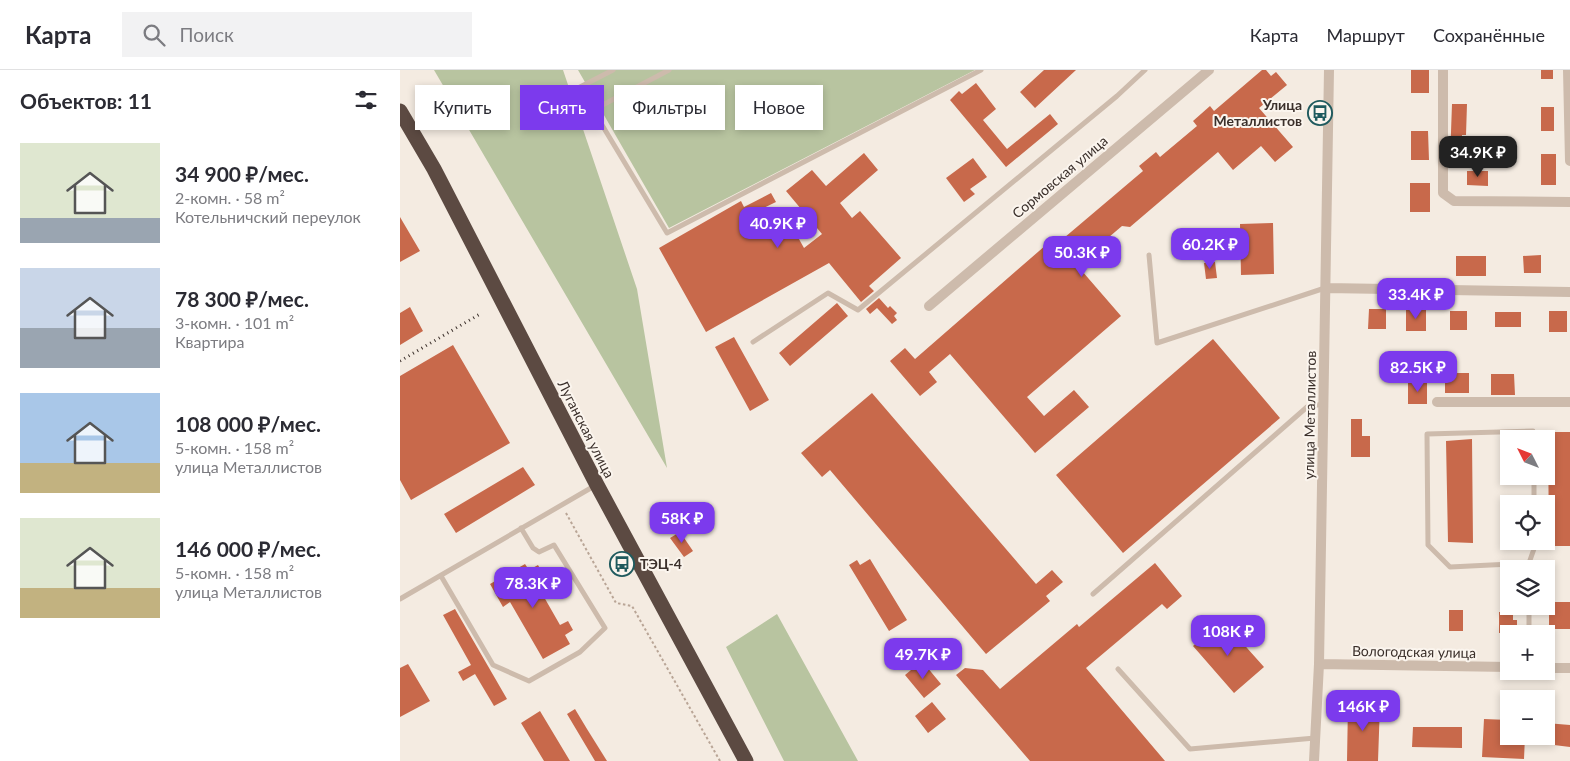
<!DOCTYPE html>
<html lang="ru">
<head>
<meta charset="utf-8">
<style>
	:root { --surface:#fff; --page:#f2f2f3; --text:#2b2b33; --muted:#7c7c81; --line:#e1e1e2; --accent:#7c3aed }
	body { margin:0; font-family:Lato,sans-serif; background:var(--page); color:var(--text); height:100vh; display:flex; flex-direction:column; font-size:19px; white-space:nowrap }
	* { box-sizing:border-box; margin:0 }
	p { font-size:16px; color:var(--muted) }
	.icon { flex:none; width:28px; height:28px; fill:none; stroke:currentColor; stroke-width:2; stroke-linecap:round; stroke-linejoin:round }
	.map { position:relative; flex:1; overflow:hidden }
	.drawer { display:flex; flex-direction:column; background:var(--surface); width:400px }
	.drawer>* { flex:none }
	.guide { position:absolute; left:15px; top:15px; width:475px; height:45px; display:flex; gap:10px }
	.needle { width:32px; rotate:312deg }
	.fabs { position:absolute; left:1100px; top:360px; display:grid; gap:10px }
	.fabs a { display:grid; place-items:center; width:55px; height:55px; border-radius:0px; background:var(--surface); box-shadow:0 2px 8px #0003; font-size:25px }
	.price { position:absolute; translate:-50% -42px; padding:0 11px; border-radius:10px; background:var(--accent); color:#fff; font-size:16px; line-height:32px; filter:drop-shadow(0 1px 2px #0008) }
	.price::after { content:''; position:absolute; left:50%; top:30px; width:15px; height:11px; margin-left:-8px; background:inherit; clip-path:polygon(0 0,100% 0,50% 100%) }
	.price.current { background:#222; color:#fff }
	ul { padding:0; list-style:none }
	li { display:flex; align-items:center; gap:15px; height:125px; padding:0 20px }
	li span { display:grid; place-items:center; flex:none; width:140px; height:100px; border-radius:0px; color:#555 }
	li>.icon { margin-inline-start:auto }
	span .icon { width:60px; height:60px; fill:#fffc; stroke-width:1 }
	li b { font-size:21px }
	h2 { display:flex; justify-content:space-between; align-items:center; height:60px; padding:0 20px; font-size:21px }
	.pill { padding:0 18px; border-radius:0px; background:var(--surface); box-shadow:0 2px 8px #0003; font-size:18px; line-height:45px }
	.pill.current { background:var(--accent); color:#fff }
	header { display:flex; align-items:center; gap:30px; box-sizing:border-box; height:70px; padding:0 25px; background:var(--surface); border-bottom:1px solid var(--line) }
	header strong { font-size:24px }
	nav { display:flex; gap:28px; margin-inline-start:auto; font-size:18px }
	.search { width:350px; height:45px; background:var(--page); display:flex; align-items:center; gap:12px; box-sizing:border-box; padding:0 18px; border-radius:0px; color:var(--muted); font-size:19px }
	main { display:flex; flex:1; min-height:0 }
	.map>svg:first-child { display:block }
</style>
</head>
<body>
<header>
<strong>Карта</strong>
<div class="search"><svg class="icon" aria-label="search" viewBox="0 0 24 24"><circle cx="10" cy="10" r="6"/><path d="M15 15l6 6"/></svg>Поиск</div>
<nav><a>Карта</a><a>Маршрут</a><a>Сохранённые</a></nav>
</header>
<main>
<section class="drawer">
<h2>Объектов: 11<svg class="icon" aria-label="filters" viewBox="0 0 24 24"><path d="M4 7h16M4 17h16"/><circle cx="9" cy="7" r="2"/><circle cx="15" cy="17" r="2"/></svg></h2>
<ul>
<li><span style="background:linear-gradient(#dfe7d0 75%,#9aa5b1 0)"><svg class="icon" aria-label="home" viewBox="0 0 24 24"><path d="M3 11l9-7 9 7M6 9v11h12V9"/></svg></span><div><b>34 900 ₽/мес.</b><p>2-комн. · 58 m²</p><p>Котельничский переулок</p></div></li>
<li><span style="background:linear-gradient(#c9d6e8 60%,#9aa5b1 0)"><svg class="icon" aria-label="home" viewBox="0 0 24 24"><path d="M3 11l9-7 9 7M6 9v11h12V9"/></svg></span><div><b>78 300 ₽/мес.</b><p>3-комн. · 101 m²</p><p>Квартира</p></div></li>
<li><span style="background:linear-gradient(#a9c7e8 70%,#c2b280 0)"><svg class="icon" aria-label="home" viewBox="0 0 24 24"><path d="M3 11l9-7 9 7M6 9v11h12V9"/></svg></span><div><b>108 000 ₽/мес.</b><p>5-комн. · 158 m²</p><p>улица Металлистов</p></div></li>
<li><span style="background:linear-gradient(#dfe7d0 70%,#c2b280 0)"><svg class="icon" aria-label="home" viewBox="0 0 24 24"><path d="M3 11l9-7 9 7M6 9v11h12V9"/></svg></span><div><b>146 000 ₽/мес.</b><p>5-комн. · 158 m²</p><p>улица Металлистов</p></div></li>
</ul>
</section>
<div class="map">
<svg width="1170" height="691" viewBox="0 0 1170 691">
	<rect width="100%" height="100%" fill="#f4ebe1"/>
	<path fill="#b8c4a0" d="M 34,0 L 163,0 L 237,219 L 267,398 Z
		M 178,0 L 575,0 L 269,158 Z
		M 377,544 L 458,691 L 384,691 L 326,577 Z"/>
	<path fill="#c8694b" d="M 644,0 L 676,0 L 635,38 L 620,22 Z
		M 862,0 L 866,0 L 871,6 L 876,2 L 887,15 L 859,38 L 893,77 L 875,92 L 861,76 L 833,100 L 818,82 L 730,157 L 722,156 L 695,179 L 688,170 L 669,186 L 721,246 L 627,327 L 644,346 L 674,320 L 689,337 L 635,383 L 550,284 L 529,302 L 537,312 L 520,326 L 490,291 L 505,278 L 515,289 L 654,168 L 658,173 L 743,101 L 739,96 L 756,82 L 760,87 L 797,56 L 793,51 L 810,36 L 814,41 Z
		M 1011,0 L 1029,0 L 1029,23 L 1011,23 Z
		M 1141,0 L 1153,0 L 1153,9 L 1141,9 Z
		M 576,13 L 596,39 L 583,50 L 607,79 L 650,44 L 658,54 L 606,97 L 550,30 L 559,21 L 562,24 Z
		M 1052,34 L 1067,34 L 1066,65 L 1062,65 L 1062,91 L 1050,90 Z
		M 1141,37 L 1154,37 L 1154,61 L 1141,61 Z
		M 1011,61 L 1028,61 L 1029,90 L 1011,90 Z
		M 464,83 L 478,100 L 440,133 L 452,148 L 460,141 L 501,188 L 469,216 L 474,221 L 461,232 L 429,193 L 306,262 L 259,178 L 341,131 L 344,137 L 371,123 L 376,132 L 349,145 L 358,162 L 386,146 L 404,178 L 422,164 L 386,121 L 412,100 L 426,116 Z
		M 1141,84 L 1156,84 L 1156,115 L 1141,115 Z
		M 573,88 L 587,107 L 570,119 L 575,124 L 564,132 L 546,108 Z
		M 1067,101 L 1088,101 L 1088,116 L 1067,115 Z
		M 1010,113 L 1030,113 L 1030,142 L 1010,142 Z
		M 0,147 L 20,181 L 0,192 Z
		M 873,153 L 874,204 L 841,205 L 840,154 Z
		M 1141,185 L 1141,203 L 1124,203 L 1123,186 Z
		M 1056,186 L 1086,186 L 1086,206 L 1056,206 Z
		M 815,192 L 817,208 L 806,209 L 804,193 Z
		M 479,228 L 488,238 L 490,236 L 497,243 L 494,246 L 497,250 L 492,254 L 477,238 L 470,244 L 466,239 Z
		M 437,233 L 448,246 L 390,296 L 379,283 Z
		M 10,237 L 23,261 L 0,275 L 0,243 Z
		M 969,239 L 986,239 L 986,259 L 968,259 Z
		M 1006,240 L 1026,240 L 1026,261 L 1006,261 Z
		M 1050,241 L 1067,241 L 1067,260 L 1050,260 Z
		M 1149,241 L 1167,241 L 1167,262 L 1149,262 Z
		M 1095,242 L 1121,242 L 1121,257 L 1095,257 Z
		M 334,267 L 369,330 L 350,341 L 315,277 Z
		M 813,269 L 880,348 L 723,483 L 656,405 Z
		M 53,275 L 110,373 L 11,430 L 0,410 L 0,306 Z
		M 1045,303 L 1069,303 L 1069,323 L 1045,323 Z
		M 1091,304 L 1114,304 L 1115,325 L 1091,325 Z
		M 1008,312 L 1027,312 L 1027,334 L 1008,334 Z
		M 472,323 L 636,514 L 652,500 L 663,512 L 646,526 L 650,531 L 586,584 L 430,400 L 422,407 L 401,383 Z
		M 951,349 L 962,349 L 962,366 L 970,366 L 970,387 L 951,387 Z
		M 1148,362 L 1170,362 L 1170,476 L 1149,476 Z
		M 1072,369 L 1073,473 L 1048,472 L 1046,371 Z
		M 123,397 L 135,415 L 56,463 L 44,444 Z
		M 280,462 L 293,481 L 284,487 L 270,468 Z
		M 470,489 L 507,550 L 489,561 L 449,495 L 457,490 L 460,495 Z
		M 755,493 L 782,526 L 767,539 L 762,534 L 686,598 L 765,691 L 630,691 L 556,605 L 565,598 L 583,600 L 600,619 L 677,554 L 679,557 Z
		M 125,494 L 129,500 L 138,495 L 145,508 L 136,513 L 160,555 L 168,551 L 173,560 L 165,565 L 170,574 L 143,589 L 110,532 L 103,537 L 90,514 Z
		M 1149,532 L 1170,532 L 1170,559 L 1149,559 Z
		M 55,539 L 107,629 L 94,636 L 75,604 L 63,611 L 58,602 L 71,595 L 43,545 Z
		M 1049,540 L 1063,540 L 1063,561 L 1049,561 Z
		M 1099,542 L 1113,542 L 1113,550 L 1117,550 L 1117,563 L 1099,563 Z
		M 822,550 L 864,597 L 834,623 L 793,576 Z
		M 522,591 L 541,614 L 524,628 L 505,605 Z
		M 8,594 L 30,631 L 0,647 L 0,598 Z
		M 532,632 L 546,649 L 528,663 L 515,646 Z
		M 948,634 L 980,634 L 978,691 L 947,691 Z
		M 175,639 L 187,659 L 207,691 L 195,691 L 167,644 Z
		M 140,641 L 170,691 L 144,691 L 121,653 Z
		M 1084,649 L 1109,650 L 1109,666 L 1125,666 L 1124,689 L 1082,687 Z
		M 1146,653 L 1170,655 L 1170,677 L 1146,674 Z
		M 1013,657 L 1062,657 L 1062,678 L 1012,677 Z"/>
	<g fill="none" stroke-linecap="round" stroke-linejoin="round">
		<path stroke="#b9a596" stroke-width="2" stroke-dasharray="2.5 2.5" stroke-linecap="butt" d="M 166,443 L 216,533 L 232,536 L 320,691"/>
		<path stroke="#cdbbac" stroke-width="5" d="M 213,0 L 180,17 L 193,40 L 269,0
			M 193,40 L 267,163 L 581,0
			M 749,185 L 757,273 L 925,218
			M 353,272 L 428,223 L 458,240 L 717,26 L 745,0
			M 1134,406 L 1134,434
			M 1129,493 L 1135,476 L 1135,471
			M 1129,499 L 1129,493 L 1050,497 L 1028,475 L 1027,364 L 1133,361 L 1133,369
			M 41,506 L 93,595 L 129,611 L 180,582 L 205,558 L 154,475 L 139,482 L 133,478 L 121,458
			M 693,524 L 907,337 L 923,334
			M 0,529 L 196,415
			M 1129,564 L 1129,536
			M 718,599 L 790,679 L 915,668"/>
		<path stroke="#cdbbac" stroke-width="10" d="M 1043,0 L 1043,123 L 1054,131 L 1170,132
			M 1168,0 L 1170,91
			M 926,218 L 1170,222
			M 529,236 L 809,0
			M 1037,332 L 1170,332
			M 919,594 L 1109,597
			M 1146,598 L 1170,598
			M 914,691 L 919,594 L 929,0"/>
		<path stroke="#5c4a42" stroke-width="15" d="M 0,41 L 34,99 L 197,415 L 346,691"/>
		<path stroke="#3b302b" stroke-width="3" stroke-dasharray="1 4" stroke-linecap="butt" d="M 0,291 L 80,244"/>
	</g>
	<defs>
		<symbol id="bus-ring" viewBox="-11 -11 22 22"><circle r="9.5" fill="#fbf5ee" stroke="#1f5a5e" stroke-width="1.5"/><path d="M-5-6H5V4H4V6H2V4H-2V6H-4V4H-5ZM-3.5-4V0h7V-4ZM-3.5 1.2v1.5H-2V1.2ZM2 1.2v1.5H3.5V1.2Z" fill="#1f5a5e"/></symbol>
	</defs>
	<g fill-rule="evenodd">
		<use href="#bus-ring" x="906" y="29" width="28" height="28"/>
		<use href="#bus-ring" x="208" y="480" width="28" height="28"/>
	</g>
	<g text-anchor="middle" stroke-width="4" stroke-linejoin="round" paint-order="stroke">
		<g font-size="14" font-weight="bold" fill="#3b302b" stroke="#fbf5ee" text-anchor="end">
			<text x="902" y="40">Улица<tspan x="902" dy="16">Металлистов</tspan></text>
			<text x="240" y="499" text-anchor="start">ТЭЦ-4</text>
		</g>
		<g font-size="14" fill="#3b302b" stroke="#fbf5ee">
			<text transform="translate(660 107) rotate(-40)" y="5">Сормовская улица</text>
			<text transform="translate(910 345) rotate(-89)" y="5">улица Металлистов</text>
			<text transform="translate(186 359) rotate(63)" y="5">Луганская улица</text>
			<text transform="translate(1014 582) rotate(1)" y="5">Вологодская улица</text>
		</g>
	</g>
</svg>
<div class="fabs">
<a><svg class="needle" viewBox="-14 -14 28 28"><path d="M0-13l5 13h-10z" fill="#e53935"/><path d="M0 13l5-13h-10z" fill="#7c7c81"/></svg></a>
<a><svg class="icon" aria-label="locate" viewBox="0 0 24 24"><circle cx="12" cy="12" r="6"/><path d="M12 2v4M12 18v4M2 12h4M18 12h4"/></svg></a>
<a><svg class="icon" aria-label="layers" viewBox="0 0 24 24"><path d="M12 4l9 5-9 5-9-5zM3 14l9 5 9-5"/></svg></a>
<a>+</a>
<a>−</a>
</div>
<b class="price current" style="left:1078px;top:108px">34.9K ₽</b>
<b class="price" style="left:378px;top:179px">40.9K ₽</b>
<b class="price" style="left:810px;top:200px">60.2K ₽</b>
<b class="price" style="left:682px;top:208px">50.3K ₽</b>
<b class="price" style="left:1016px;top:250px">33.4K ₽</b>
<b class="price" style="left:1018px;top:323px">82.5K ₽</b>
<b class="price" style="left:282px;top:474px">58K ₽</b>
<b class="price" style="left:133px;top:539px">78.3K ₽</b>
<b class="price" style="left:828px;top:587px">108K ₽</b>
<b class="price" style="left:523px;top:610px">49.7K ₽</b>
<b class="price" style="left:963px;top:662px">146K ₽</b>
<div class="guide">
<a class="pill">Купить</a>
<a class="pill current">Снять</a>
<a class="pill">Фильтры</a>
<a class="pill">Новое</a>
</div>
</div>
</main>
</body>
</html>
